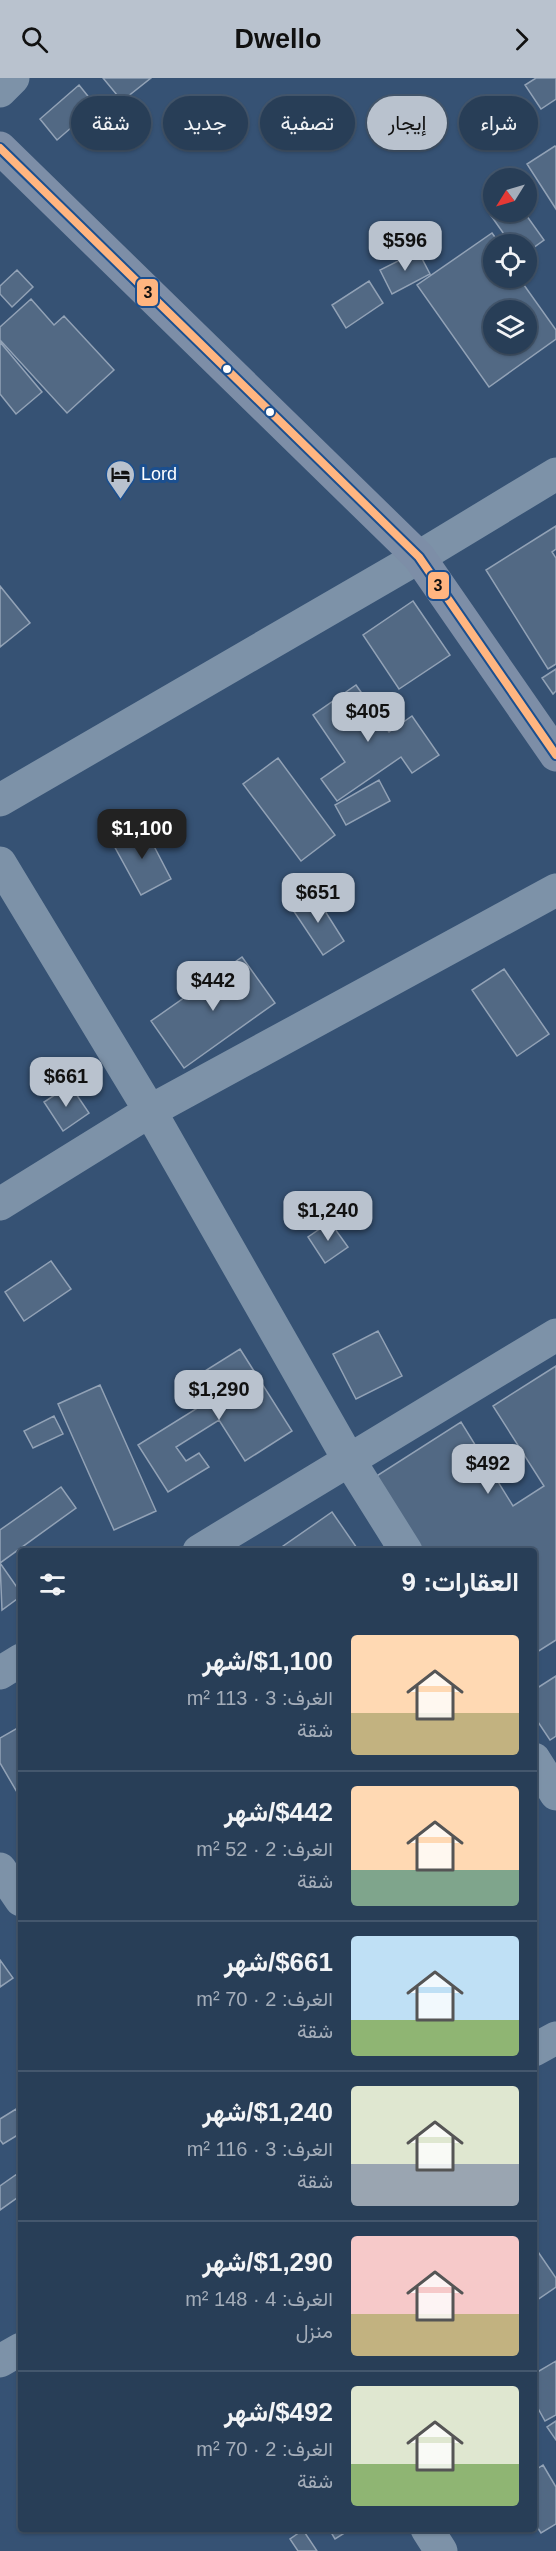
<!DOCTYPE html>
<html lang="ar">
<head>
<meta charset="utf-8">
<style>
	:root { --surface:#283e57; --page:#30455d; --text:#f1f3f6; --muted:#a5aeba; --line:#44576d; --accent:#b9c2ce }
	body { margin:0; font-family:Arial,Vazirmatn,sans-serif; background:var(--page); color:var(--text); direction:rtl; height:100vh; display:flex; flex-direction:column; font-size:22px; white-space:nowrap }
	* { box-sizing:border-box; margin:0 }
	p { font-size:20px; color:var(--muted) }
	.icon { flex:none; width:33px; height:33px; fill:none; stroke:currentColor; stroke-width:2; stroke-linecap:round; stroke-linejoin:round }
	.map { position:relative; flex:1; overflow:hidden; direction:ltr }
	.drawer { position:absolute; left:18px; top:1470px; width:519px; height:984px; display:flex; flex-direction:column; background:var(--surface); border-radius:6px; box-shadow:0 2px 4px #0004,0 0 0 2px var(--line); direction:rtl }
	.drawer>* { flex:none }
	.top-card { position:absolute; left:18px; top:18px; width:520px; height:54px; direction:rtl; display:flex; gap:12px }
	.needle { width:39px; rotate:233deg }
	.controls { position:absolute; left:483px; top:90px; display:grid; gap:12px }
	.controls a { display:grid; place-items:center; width:54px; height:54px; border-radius:50%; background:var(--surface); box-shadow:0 2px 4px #0004,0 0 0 2px var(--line); font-size:30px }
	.price { position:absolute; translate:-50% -51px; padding:0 14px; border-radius:12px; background:var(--accent); color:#111; font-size:20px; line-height:39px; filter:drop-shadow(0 2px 3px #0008) }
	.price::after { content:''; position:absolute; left:50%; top:36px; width:18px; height:14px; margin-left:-9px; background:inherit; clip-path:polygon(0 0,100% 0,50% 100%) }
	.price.active { background:#222; color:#fff }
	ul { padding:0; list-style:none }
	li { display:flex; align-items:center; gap:18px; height:150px; padding:0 18px }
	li+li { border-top:2px solid var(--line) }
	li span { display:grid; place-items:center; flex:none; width:168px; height:120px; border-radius:6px; color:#555 }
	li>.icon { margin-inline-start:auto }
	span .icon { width:72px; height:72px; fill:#fffc; stroke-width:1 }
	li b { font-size:26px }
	h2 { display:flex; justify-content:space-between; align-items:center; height:72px; padding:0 18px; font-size:26px }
	.tag { padding:0 21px; border-radius:27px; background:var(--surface); box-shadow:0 2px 4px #0004,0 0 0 2px var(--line); font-size:21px; line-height:54px }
	.tag.active { background:var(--accent); color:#111 }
	header { display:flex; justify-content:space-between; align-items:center; height:78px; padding:0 18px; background:var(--accent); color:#111; font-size:27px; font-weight:800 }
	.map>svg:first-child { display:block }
</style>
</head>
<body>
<header><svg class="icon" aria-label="forward" viewBox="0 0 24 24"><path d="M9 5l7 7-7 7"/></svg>Dwello<svg class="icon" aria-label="search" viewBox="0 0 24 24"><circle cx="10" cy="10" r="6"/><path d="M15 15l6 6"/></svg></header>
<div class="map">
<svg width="556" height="2473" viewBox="0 0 556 2473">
	<rect width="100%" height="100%" fill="#365274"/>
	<path fill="#526984" stroke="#92a2b6" stroke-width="1.5" fill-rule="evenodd" d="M 103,0 L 151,0 L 122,23 Z
		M 536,0 L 556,0 L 556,21 L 541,31 L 525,7 Z
		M 79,7 L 103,37 L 79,57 L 72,49 L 57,62 L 40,41 Z
		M 555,68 L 556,69 L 556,131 L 527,86 Z
		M 494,128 L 494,134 L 524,134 L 544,162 L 526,175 L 526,166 L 511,166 L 487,132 Z
		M 492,155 L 500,166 L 494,166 L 494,200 L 519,200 L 556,252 L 556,261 L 489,309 L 417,207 ZM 494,232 L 526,232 L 526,266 L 494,266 Z
		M 418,173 L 430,196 L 392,216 L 380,192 Z
		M 17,192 L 33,209 L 12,229 L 0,216 L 0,208 Z
		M 369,203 L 383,225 L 346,250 L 332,227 Z
		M 31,221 L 54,247 L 64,238 L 114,292 L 67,335 L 0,262 L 0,249 Z
		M 0,264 L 42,314 L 16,336 L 0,316 Z
		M 556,448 L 556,471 L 552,474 L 556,480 L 556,586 L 548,591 L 486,492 Z
		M 0,508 L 30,545 L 0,569 Z
		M 413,523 L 450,577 L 399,611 L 363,557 Z
		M 556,591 L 556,613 L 553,616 L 542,600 Z
		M 356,607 L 389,654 L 412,638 L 439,677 L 412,695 L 401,679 L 337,723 L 321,701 L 345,684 L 313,637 Z
		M 278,680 L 335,757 L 301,783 L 243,706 Z
		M 379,702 L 390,723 L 346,747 L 335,727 Z
		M 143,747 L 171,801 L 141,817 L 112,764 Z
		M 313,814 L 344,863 L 323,877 L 291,829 Z
		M 242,879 L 275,925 L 184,990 L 151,943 Z
		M 504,891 L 549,956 L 517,978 L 472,912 Z
		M 70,1007 L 89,1035 L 63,1053 L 44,1024 Z
		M 330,1144 L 348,1169 L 325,1185 L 308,1159 Z
		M 51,1183 L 71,1211 L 24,1243 L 5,1214 Z
		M 378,1253 L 402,1298 L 356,1321 L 333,1276 Z
		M 240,1271 L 292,1353 L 245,1383 L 219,1342 L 176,1369 L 186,1383 L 199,1375 L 209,1389 L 168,1414 L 138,1367 L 212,1321 L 197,1298 Z
		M 556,1288 L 556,1562 L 534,1576 L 534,1473 L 421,1473 L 375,1399 L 461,1344 L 513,1428 L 544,1408 L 493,1328 Z
		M 100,1307 L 156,1433 L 114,1452 L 58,1326 Z
		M 54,1338 L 63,1356 L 33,1370 L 24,1353 Z
		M 61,1409 L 76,1430 L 0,1485 L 0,1452 Z
		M 332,1434 L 359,1473 L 276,1473 Z
		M 0,1485 L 21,1515 L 21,1518 L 2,1532 Z
		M 556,1598 L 556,1658 L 550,1662 L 534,1638 L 534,1612 Z
		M 21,1648 L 21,1721 L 0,1685 L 0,1660 Z
		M 0,1882 L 13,1900 L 0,1909 Z
		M 16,2031 L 21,2039 L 21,2055 L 3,2066 L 0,2062 L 0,2041 Z
		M 17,2096 L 21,2102 L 21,2117 L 0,2132 L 0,2108 Z
		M 534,2168 L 556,2200 L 556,2209 L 534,2224 Z
		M 556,2283 L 556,2337 L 545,2343 L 534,2323 L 534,2296 Z
		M 556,2343 L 556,2362 L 547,2349 Z
		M 543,2387 L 556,2409 L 556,2446 L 541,2455 L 534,2444 L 534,2393 Z
		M 329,2451 L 351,2451 L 335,2461 Z
		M 303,2452 L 317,2473 L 298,2473 L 290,2461 Z"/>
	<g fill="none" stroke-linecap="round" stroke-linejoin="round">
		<path stroke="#7d92a8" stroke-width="33" d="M 0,13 L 13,0
			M 0,722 L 419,479 L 556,396
			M 0,785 L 150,1033 L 349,1382 L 406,1473
			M 0,1126 L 150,1033 L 556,812
			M 199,1473 L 556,1257
			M 0,1595 L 21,1582
			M 534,1681 L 556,1716
			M 0,1791 L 21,1822
			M 534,1972 L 556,1960
			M 0,2283 L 21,2271
			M 427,2451 L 441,2473"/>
		<path stroke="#7d8ea7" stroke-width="33" d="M 0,70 L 419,479 L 556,677"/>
		<defs>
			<path id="bus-1" d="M 0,70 L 419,479 L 556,677"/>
		</defs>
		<use href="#bus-1" stroke="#1b4f8f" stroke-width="12"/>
		<use href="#bus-1" stroke="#ffb580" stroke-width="8"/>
	</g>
	<defs>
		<symbol id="hotel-pin" viewBox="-11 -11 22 30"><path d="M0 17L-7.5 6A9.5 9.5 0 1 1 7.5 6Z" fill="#b9c2ce" stroke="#1b4f8f"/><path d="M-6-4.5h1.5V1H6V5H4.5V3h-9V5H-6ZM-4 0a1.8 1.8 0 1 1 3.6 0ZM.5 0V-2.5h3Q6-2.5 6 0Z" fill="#111"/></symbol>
	</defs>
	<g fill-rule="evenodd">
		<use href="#hotel-pin" x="104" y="380" width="33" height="45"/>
	</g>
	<g fill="#fff" stroke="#1b4f8f" stroke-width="2">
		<circle cx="227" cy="291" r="5"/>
		<circle cx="270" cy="334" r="5"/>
	</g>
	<g text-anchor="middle" stroke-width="6" stroke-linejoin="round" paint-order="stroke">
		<g font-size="18" fill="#fff" stroke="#1b4f8f" text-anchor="start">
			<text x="141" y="402">Lord</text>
		</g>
	</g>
	<g stroke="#1b4f8f" stroke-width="2">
		<rect x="136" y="200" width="23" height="29" rx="6" fill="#ffb580"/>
		<rect x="427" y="493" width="23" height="29" rx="6" fill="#ffb580"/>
	</g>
	<g font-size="16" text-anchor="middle" font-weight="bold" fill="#111">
		<text x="148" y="220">3</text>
		<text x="438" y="513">3</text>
	</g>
</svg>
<div class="controls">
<a><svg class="needle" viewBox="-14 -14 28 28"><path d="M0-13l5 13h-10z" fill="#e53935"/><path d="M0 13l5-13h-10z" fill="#a5aeba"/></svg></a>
<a><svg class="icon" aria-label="locate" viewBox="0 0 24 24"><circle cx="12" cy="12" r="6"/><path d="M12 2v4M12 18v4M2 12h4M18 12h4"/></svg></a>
<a><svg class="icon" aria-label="layers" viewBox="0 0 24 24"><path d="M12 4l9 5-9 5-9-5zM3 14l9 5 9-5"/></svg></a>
</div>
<b class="price" style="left:405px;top:194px">$596</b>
<b class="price" style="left:368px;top:665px">$405</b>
<b class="price active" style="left:142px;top:782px">$1,100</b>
<b class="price" style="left:318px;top:846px">$651</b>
<b class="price" style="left:213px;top:934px">$442</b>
<b class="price" style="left:66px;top:1030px">$661</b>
<b class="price" style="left:328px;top:1164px">$1,240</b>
<b class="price" style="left:219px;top:1343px">$1,290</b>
<b class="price" style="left:488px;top:1417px">$492</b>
<div class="top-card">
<a class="tag">شراء</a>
<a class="tag active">إيجار</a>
<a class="tag">تصفية</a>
<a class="tag">جديد</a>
<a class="tag">شقة</a>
</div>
<section class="drawer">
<h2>العقارات: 9<svg class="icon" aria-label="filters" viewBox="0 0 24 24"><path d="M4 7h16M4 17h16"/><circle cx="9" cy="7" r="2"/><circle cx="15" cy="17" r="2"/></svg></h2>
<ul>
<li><span style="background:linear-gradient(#ffd9b3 65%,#c2b280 0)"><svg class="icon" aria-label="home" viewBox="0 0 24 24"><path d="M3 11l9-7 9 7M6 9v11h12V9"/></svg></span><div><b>$1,100/شهر</b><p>الغرف: 3 · 113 m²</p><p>شقة</p></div></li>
<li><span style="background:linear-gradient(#ffd9b3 70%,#7fa58c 0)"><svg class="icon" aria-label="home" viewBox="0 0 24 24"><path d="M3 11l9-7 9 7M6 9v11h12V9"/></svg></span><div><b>$442/شهر</b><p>الغرف: 2 · 52 m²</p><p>شقة</p></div></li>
<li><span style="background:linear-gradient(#bfe0f5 70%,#8fb573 0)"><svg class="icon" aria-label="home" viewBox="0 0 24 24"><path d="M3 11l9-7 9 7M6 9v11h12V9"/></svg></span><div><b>$661/شهر</b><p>الغرف: 2 · 70 m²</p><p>شقة</p></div></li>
<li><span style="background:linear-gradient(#dfe7d0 65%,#9aa5b1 0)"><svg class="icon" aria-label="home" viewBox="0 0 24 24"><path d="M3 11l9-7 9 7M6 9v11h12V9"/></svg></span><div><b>$1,240/شهر</b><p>الغرف: 3 · 116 m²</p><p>شقة</p></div></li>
<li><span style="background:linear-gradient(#f6c9c9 65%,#c2b280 0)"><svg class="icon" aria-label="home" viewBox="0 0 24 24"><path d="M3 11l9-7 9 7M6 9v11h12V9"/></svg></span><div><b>$1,290/شهر</b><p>الغرف: 4 · 148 m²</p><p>منزل</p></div></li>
<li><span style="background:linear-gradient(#dfe7d0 65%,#8fb573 0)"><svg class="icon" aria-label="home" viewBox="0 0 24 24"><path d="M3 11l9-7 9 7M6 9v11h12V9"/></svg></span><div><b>$492/شهر</b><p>الغرف: 2 · 70 m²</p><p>شقة</p></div></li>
</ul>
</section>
</div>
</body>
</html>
